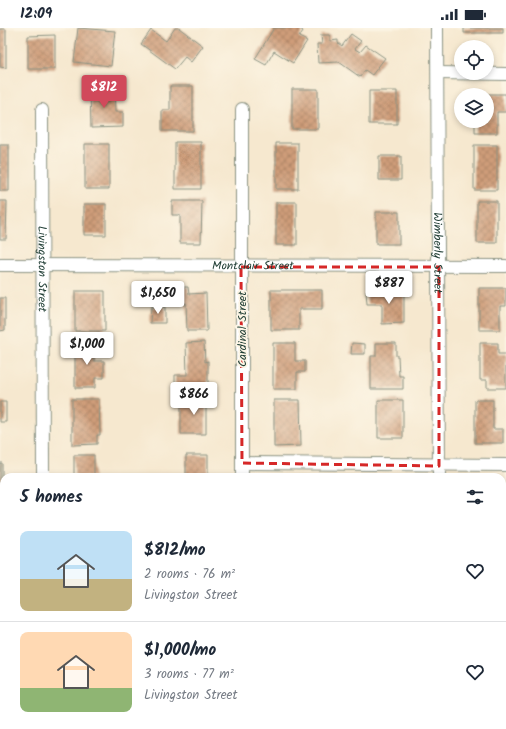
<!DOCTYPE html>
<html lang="en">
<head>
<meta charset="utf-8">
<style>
	:root { --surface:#fff; --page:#f6f6f7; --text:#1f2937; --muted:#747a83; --line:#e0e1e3; --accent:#d1495b }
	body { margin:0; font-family:Kalam,sans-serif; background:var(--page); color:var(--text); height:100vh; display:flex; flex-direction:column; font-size:15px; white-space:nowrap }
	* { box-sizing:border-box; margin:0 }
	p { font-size:13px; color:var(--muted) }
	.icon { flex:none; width:22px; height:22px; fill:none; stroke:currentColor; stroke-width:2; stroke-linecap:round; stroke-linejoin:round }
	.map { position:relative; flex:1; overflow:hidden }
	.sheet { position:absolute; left:0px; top:445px; width:506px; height:256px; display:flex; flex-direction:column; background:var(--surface); border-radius:12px 12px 0 0; box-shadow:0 2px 6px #0003 }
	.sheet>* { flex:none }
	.fabs { position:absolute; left:454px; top:12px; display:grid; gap:8px }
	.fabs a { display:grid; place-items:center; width:40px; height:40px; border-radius:50%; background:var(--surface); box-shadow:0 2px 6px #0003; font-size:20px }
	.price { position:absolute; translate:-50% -34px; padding:0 9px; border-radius:4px; background:#fff; color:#222; font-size:13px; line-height:26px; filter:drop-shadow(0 1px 2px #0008) }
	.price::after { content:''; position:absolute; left:50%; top:24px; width:12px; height:9px; margin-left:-6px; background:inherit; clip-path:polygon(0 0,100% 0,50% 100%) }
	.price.current { background:var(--accent); color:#fff }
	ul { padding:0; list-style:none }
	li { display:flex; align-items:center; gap:12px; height:100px; padding:0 20px }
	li+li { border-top:1px solid var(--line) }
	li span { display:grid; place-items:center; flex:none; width:112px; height:80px; border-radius:8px; color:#555 }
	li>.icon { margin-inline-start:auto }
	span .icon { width:48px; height:48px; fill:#fffc; stroke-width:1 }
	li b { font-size:17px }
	h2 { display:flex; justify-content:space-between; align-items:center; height:48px; padding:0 20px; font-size:17px }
	.status { display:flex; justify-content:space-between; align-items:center; height:28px; padding:0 20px; background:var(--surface); direction:ltr }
	.status svg { height:11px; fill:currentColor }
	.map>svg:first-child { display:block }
</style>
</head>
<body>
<div class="status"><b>12:09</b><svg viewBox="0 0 49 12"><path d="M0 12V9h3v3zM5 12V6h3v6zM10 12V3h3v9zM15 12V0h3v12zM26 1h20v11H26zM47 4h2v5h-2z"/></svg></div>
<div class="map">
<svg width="506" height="701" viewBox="0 0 506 701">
	<defs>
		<pattern id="building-cross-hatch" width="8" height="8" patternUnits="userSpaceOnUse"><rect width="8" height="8" fill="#cf9d79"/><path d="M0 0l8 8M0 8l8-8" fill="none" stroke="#a78164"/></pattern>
	</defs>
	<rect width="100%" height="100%" fill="#fcf5e5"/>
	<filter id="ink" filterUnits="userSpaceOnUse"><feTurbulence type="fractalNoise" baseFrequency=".025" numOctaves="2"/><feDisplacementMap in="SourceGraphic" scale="8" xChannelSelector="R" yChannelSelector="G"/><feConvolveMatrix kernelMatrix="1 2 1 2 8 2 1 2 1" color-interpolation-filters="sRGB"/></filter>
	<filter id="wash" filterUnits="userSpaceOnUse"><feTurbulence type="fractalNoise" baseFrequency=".012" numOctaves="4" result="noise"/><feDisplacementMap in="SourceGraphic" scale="16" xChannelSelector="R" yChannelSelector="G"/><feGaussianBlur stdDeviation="0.9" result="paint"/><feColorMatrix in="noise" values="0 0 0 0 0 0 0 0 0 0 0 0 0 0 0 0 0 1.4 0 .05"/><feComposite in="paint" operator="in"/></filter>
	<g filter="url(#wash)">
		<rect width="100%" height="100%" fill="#f6e8cf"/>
		<g id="blocks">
			<path fill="url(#building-cross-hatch)" d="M 78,0 L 115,3 L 111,38 L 74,34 Z
				M 175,0 L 179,0 L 203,18 L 191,34 L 185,29 L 175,41 L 141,16 L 151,2 L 166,13 Z
				M 274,0 L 299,0 L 303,3 L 299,9 L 307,13 L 293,35 L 274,23 L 266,37 L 255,31 Z
				M 464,0 L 503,0 L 503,5 L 464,5 Z
				M 0,1 L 6,1 L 6,40 L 0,39 Z
				M 351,6 L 361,13 L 355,21 L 360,24 L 366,17 L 385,30 L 372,47 L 365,42 L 360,49 L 339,34 L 318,35 L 317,16 L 322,16 L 321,7 L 330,7 L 330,13 L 338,12 L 338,15 L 342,18 Z
				M 55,7 L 55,41 L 28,41 L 28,8 Z
				M 170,58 L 193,58 L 193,103 L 162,103 L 162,82 L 170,82 Z
				M 90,60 L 114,60 L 115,84 L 123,84 L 123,99 L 91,100 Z
				M 292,61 L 318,61 L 318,101 L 292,101 Z
				M 369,63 L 397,63 L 397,96 L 369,96 Z
				M 475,66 L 506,66 L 506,84 L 497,84 L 497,105 L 475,105 L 475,93 L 487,93 L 487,67 L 475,67 Z
				M 175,114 L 201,114 L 201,161 L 175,161 Z
				M 276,115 L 298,115 L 298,161 L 276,161 Z
				M 85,116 L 109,116 L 109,161 L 85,161 Z
				M 0,117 L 9,117 L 9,163 L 0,163 Z
				M 474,117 L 497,117 L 497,162 L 474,162 Z
				M 379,128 L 401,128 L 401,152 L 379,152 Z
				M 0,173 L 7,173 L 6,211 L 0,211 Z
				M 172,173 L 202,173 L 201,215 L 180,215 L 180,187 L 172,187 Z
				M 477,173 L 497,173 L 497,215 L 477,215 Z
				M 276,174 L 297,174 L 297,217 L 276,217 Z
				M 84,176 L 106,176 L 106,207 L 84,207 Z
				M 376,184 L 399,184 L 399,216 L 376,216 Z
				M 168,259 L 188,259 L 189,266 L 206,265 L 207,303 L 187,303 L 186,275 L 169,275 Z
				M 479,260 L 506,260 L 506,278 L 500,278 L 500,302 L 479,302 Z
				M 271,262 L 322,262 L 322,281 L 299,281 L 299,302 L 271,302 Z
				M 75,263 L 105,263 L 105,303 L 75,303 Z
				M 366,263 L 404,263 L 404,295 L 382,296 L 382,276 L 367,276 Z
				M 0,270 L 5,270 L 5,302 L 0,303 Z
				M 151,279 L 165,279 L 165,295 L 150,295 Z
				M 204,314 L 205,334 L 208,333 L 208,360 L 175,361 L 175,347 L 187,347 L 186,315 Z
				M 75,315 L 94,315 L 94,333 L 104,333 L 104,350 L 95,350 L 95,360 L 75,360 Z
				M 273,315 L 295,315 L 295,333 L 305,333 L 305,344 L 297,344 L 297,361 L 273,361 Z
				M 352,315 L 365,316 L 365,326 L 351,326 Z
				M 376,315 L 396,315 L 396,328 L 398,328 L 399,348 L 403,348 L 403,361 L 371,361 L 371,328 L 376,328 Z
				M 480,315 L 498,315 L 498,326 L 506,326 L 506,360 L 487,360 L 487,352 L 480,352 Z
				M 181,370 L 206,370 L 206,406 L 181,406 Z
				M 72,371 L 99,371 L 100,407 L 97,407 L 97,416 L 72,417 Z
				M 274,372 L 300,372 L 301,418 L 274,419 Z
				M 378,372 L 403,372 L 403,410 L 378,410 Z
				M 475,372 L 493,372 L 493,401 L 503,401 L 503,415 L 475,415 Z
				M 0,374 L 6,374 L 6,394 L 0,394 Z
				M 74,427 L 94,427 L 94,449 L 74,449 Z
				M 186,427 L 208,427 L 208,449 L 186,449 Z
				M 0,435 L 2,435 L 2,473 L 0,473 Z
				M 502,459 L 505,459 L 505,502 L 502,502 Z
				M 0,484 L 4,484 L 4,531 L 0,531 Z
				M 502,513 L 506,513 L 506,553 L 502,553 Z
				M 0,541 L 4,541 L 4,579 L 0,579 Z
				M 502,572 L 505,572 L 506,612 L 502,612 Z
				M 0,599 L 4,600 L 4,637 L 0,637 Z
				M 0,654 L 4,654 L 4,697 L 8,697 L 8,699 L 0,699 Z
				M 502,656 L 506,656 L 504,701 L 474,700 L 474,697 L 502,697 Z
				M 177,697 L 206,697 L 206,701 L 177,701 Z
				M 278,697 L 302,697 L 302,700 L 278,700 Z
				M 369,697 L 396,697 L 396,700 L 369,700 Z"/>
		</g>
	</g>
	<g filter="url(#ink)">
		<use href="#blocks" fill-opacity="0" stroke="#8a9282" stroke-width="1"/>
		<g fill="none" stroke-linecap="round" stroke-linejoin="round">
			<defs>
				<g id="street">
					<path id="s1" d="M 437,0 L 439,449"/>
					<path d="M 438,45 L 506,46"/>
					<path d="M 242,81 L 242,449"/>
					<path id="s2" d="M 42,82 L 43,449"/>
					<path id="s3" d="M 0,237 L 506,238"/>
					<path d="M 242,435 L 506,437"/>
					<path d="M 502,635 L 506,635"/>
					<path d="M 241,697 L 241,701"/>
					<path d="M 43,701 L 43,697"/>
					<path d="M 439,701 L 439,697"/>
				</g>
			</defs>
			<use href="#street" stroke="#8a9282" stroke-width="14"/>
			<use href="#street" stroke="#fff" stroke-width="12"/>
		</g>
	</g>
	<path fill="none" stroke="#d62828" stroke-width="3" stroke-dasharray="8 5" stroke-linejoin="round" d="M 241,239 L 439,239 L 439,438 L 242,435 Z"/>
	<g text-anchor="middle" stroke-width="3.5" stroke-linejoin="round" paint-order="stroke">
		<g font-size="12" fill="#1f3d34" stroke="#fcf5e5">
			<text dy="4" stroke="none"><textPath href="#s1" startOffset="225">Wimberly Street</textPath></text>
			<text dy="4" stroke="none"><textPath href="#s3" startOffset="253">Montclair Street</textPath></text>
			<text dy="4" stroke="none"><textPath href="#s2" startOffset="159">Livingston Street</textPath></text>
			<text transform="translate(242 301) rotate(-90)" y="4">Cardinal Street</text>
		</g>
	</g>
</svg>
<div class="fabs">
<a><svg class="icon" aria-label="locate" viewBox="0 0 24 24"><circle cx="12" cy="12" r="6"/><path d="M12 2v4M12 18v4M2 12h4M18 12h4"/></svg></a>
<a><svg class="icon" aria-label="layers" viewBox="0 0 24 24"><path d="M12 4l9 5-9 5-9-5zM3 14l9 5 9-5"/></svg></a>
</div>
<b class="price current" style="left:104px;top:81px">$812</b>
<b class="price" style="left:389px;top:277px">$887</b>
<b class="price" style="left:158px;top:287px">$1,650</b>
<b class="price" style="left:87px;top:338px">$1,000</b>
<b class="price" style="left:194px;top:388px">$866</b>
<section class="sheet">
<h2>5 homes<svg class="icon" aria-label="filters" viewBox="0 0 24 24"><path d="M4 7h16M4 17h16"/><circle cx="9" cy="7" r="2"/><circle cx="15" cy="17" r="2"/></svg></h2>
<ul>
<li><span style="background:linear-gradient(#bfe0f5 60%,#c2b280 0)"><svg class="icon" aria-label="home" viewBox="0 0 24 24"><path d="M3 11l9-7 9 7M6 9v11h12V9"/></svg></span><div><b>$812/mo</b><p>2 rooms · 76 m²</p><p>Livingston Street</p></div><svg class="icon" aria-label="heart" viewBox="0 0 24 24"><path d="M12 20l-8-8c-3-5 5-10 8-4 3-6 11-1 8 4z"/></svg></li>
<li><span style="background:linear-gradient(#ffd9b3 70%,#8fb573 0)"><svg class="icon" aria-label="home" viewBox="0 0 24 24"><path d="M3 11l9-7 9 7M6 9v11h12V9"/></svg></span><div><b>$1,000/mo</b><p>3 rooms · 77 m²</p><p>Livingston Street</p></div><svg class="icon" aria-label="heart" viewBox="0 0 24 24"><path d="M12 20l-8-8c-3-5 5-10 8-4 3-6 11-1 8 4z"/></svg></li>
</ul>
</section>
</div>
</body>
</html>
